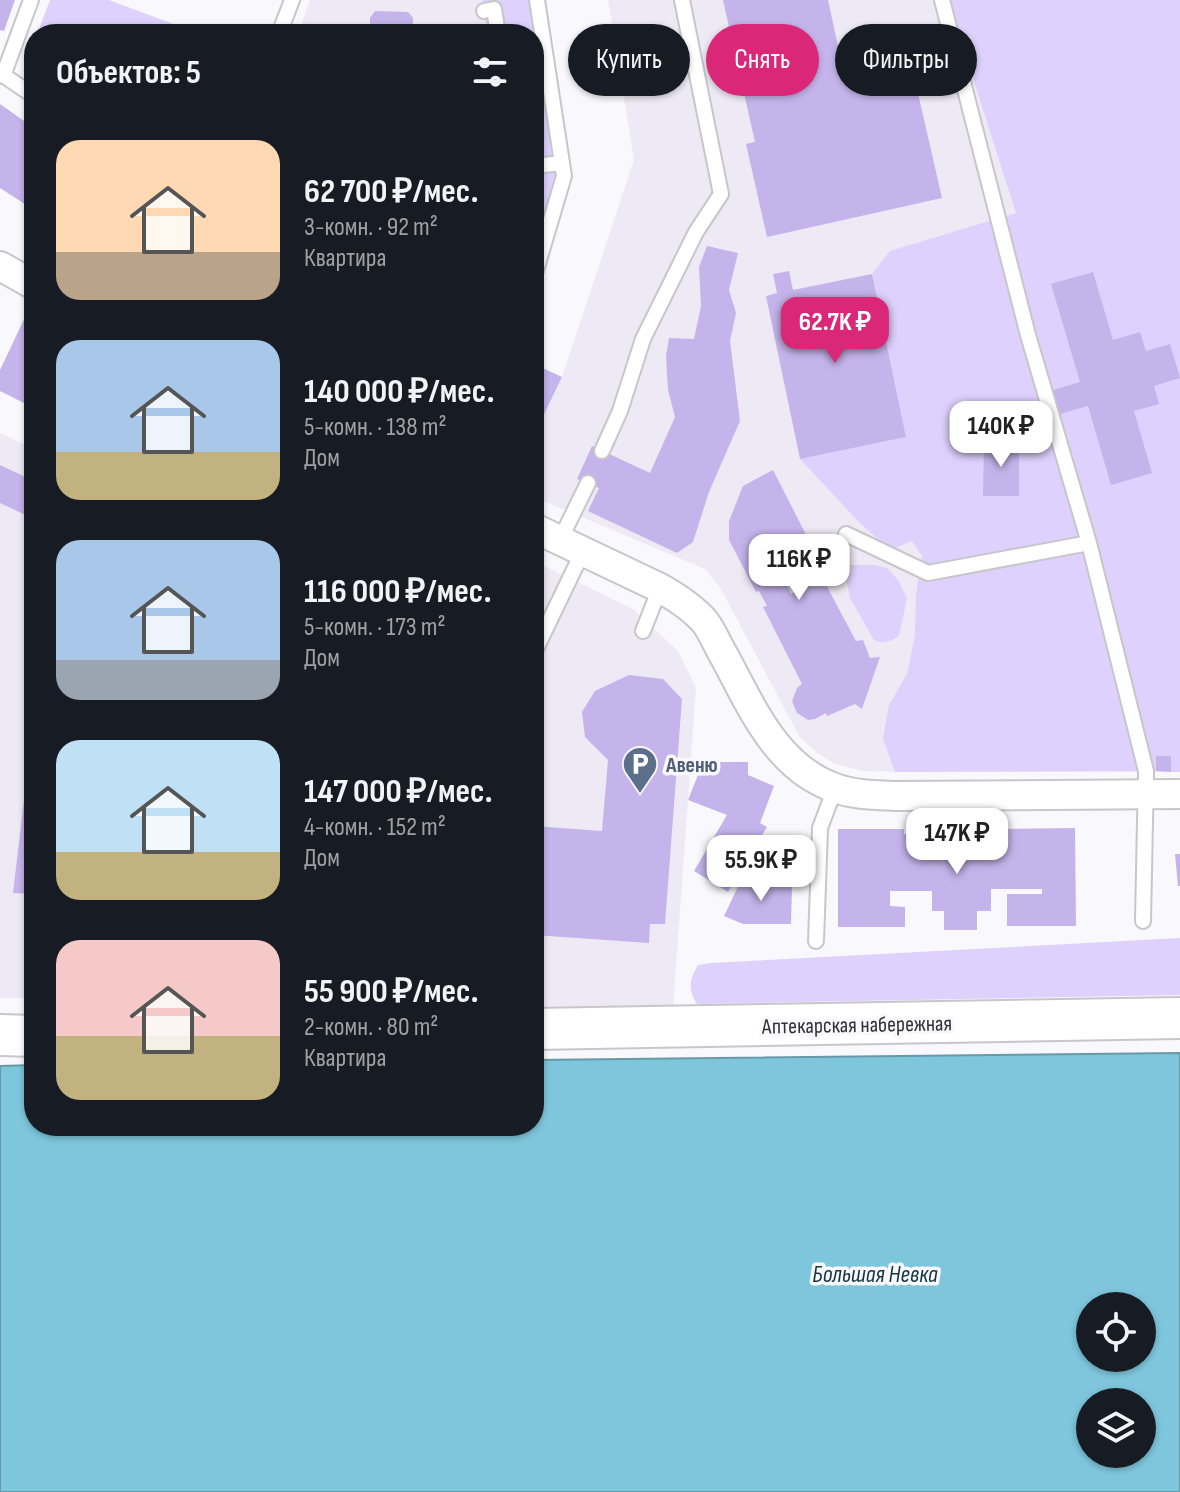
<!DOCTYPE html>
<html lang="ru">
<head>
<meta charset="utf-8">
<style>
	:root { --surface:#171b24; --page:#242831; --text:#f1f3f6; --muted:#9ea1a6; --accent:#db2777 }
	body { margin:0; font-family:"Sofia Sans Condensed",sans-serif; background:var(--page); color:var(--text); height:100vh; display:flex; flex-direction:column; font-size:30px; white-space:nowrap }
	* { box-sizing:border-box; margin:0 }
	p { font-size:26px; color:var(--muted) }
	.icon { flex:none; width:44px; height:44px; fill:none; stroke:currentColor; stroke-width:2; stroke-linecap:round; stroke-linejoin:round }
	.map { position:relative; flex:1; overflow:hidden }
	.details { position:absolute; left:24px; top:24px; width:520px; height:1112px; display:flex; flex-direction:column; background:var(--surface); border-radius:32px; box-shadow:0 2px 6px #0004 }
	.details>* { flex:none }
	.guide { position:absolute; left:568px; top:24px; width:492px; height:72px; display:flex; gap:16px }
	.tools { position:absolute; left:1076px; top:1292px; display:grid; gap:16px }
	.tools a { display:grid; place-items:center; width:80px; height:80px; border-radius:50%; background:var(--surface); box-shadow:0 2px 6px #0004; font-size:40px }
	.price { position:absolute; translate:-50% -68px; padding:0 18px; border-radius:16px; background:#fff; color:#222; font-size:26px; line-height:52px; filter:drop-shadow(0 2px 4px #0008) }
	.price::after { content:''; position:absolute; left:50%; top:48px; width:24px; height:18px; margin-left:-12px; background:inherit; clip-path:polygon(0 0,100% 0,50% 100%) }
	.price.selected { background:var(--accent); color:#fff }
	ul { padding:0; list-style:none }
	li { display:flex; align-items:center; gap:24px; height:200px; padding:0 32px }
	li span { display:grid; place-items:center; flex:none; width:224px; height:160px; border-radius:24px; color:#555 }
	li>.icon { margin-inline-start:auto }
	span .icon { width:96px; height:96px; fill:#fffc; stroke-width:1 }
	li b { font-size:34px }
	h2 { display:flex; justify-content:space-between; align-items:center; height:96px; padding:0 32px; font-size:34px }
	.tag { padding:0 28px; border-radius:36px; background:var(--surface); box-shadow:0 2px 6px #0004; font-size:28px; line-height:72px }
	.tag.selected { background:var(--accent); color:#fff }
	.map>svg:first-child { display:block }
</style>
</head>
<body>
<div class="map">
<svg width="1180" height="1492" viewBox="0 0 1180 1492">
	<rect width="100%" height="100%" fill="#f9f8fc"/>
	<path fill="#edeaf5" d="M 310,0 L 482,0 L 488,34 L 298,34 Z
		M 608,0 L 1180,0 L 1180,772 L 895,772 L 863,771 L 835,764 L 816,752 L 799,736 L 721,589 L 705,569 L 534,497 L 534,435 L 562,377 L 634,160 Z
		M 0,433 L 34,449 L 34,998 L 0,998 Z
		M 534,561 L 633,609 L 678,651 L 696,688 L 673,1009 L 534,1007 Z"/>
	<path fill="#ded1fd" d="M 50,0 L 109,0 L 200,34 L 37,34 Z
		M 482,0 L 531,0 L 541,59 L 534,60 L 534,34 L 488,34 Z
		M 948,0 L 1180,0 L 1180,772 L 1171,772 L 1156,757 L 1156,771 L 895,772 L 883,739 L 889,705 L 907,674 L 915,635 L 916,595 L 922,556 L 912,541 L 890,550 L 858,521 L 800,459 L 906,437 L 872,274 L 890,251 L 1016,213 Z
		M 542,65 L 557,161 L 542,163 L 534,114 L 534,66 Z
		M 558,167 L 559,177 L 534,258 L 534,170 Z
		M 848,565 L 875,565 L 887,568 L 898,580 L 907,598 L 899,636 C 889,642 884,644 874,640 L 850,598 L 846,579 Z
		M 1180,938 L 1180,995 L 697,1004 C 687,989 690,979 698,965 L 711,963 Z"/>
	<path fill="#7ec6dc" stroke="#6799a9" stroke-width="2" fill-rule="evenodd" d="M 1180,1053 L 1180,1492 L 0,1492 L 0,1066 L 34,1065 L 34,1126 L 534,1126 L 534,1060 ZM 1090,1306 L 1142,1306 L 1142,1358 L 1090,1358 ZM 1090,1402 L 1142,1402 L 1142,1454 L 1090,1454 Z"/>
	<path fill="#c5b4eb" d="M 0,0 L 15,0 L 4,31 L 0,30 Z
		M 723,0 L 828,0 L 841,60 L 907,45 L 942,198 L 767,237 L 746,144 L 755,142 Z
		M 375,11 L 408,12 L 413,18 L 413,34 L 370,34 L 370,18 Z
		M 0,104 L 34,128 L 34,210 L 0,188 Z
		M 707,246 L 738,253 L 729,290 L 736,313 L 730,341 L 740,421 L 709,492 L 693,542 L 677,553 L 588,511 L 599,488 L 577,479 L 592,446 L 650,473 L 675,417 L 668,390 L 666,356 L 669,338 L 694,339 L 701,306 L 699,267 Z
		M 789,271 L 793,290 L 872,274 L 906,437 L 800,459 L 766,296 L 777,293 L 773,274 Z
		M 1093,272 L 1113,340 L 1140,332 L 1146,351 L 1170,344 L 1180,378 L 1154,386 L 1159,404 L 1134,411 L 1152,473 L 1111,485 L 1088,406 L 1060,414 L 1053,390 L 1080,382 L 1051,284 Z
		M 27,313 L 34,316 L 34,408 L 0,391 L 0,370 Z
		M 534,364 L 562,377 L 534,435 Z
		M 984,442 L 1019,443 L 1019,496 L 983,496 Z
		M 0,465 L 34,481 L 34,519 L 0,503 Z
		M 773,470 L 819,560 L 783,578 L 791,594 L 823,579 L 856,641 L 863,640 L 870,658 L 880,657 L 862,709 L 855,704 L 827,716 L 826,713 L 815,719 L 808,720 L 797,713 L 792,701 L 797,688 L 802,684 L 763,607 L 767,606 L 759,591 L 756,592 L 729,540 L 729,521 L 743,486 Z
		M 534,565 L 544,570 L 534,590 Z
		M 629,675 L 663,679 L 682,699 L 665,924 L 650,924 L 649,943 L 534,935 L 534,826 L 602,831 L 608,760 L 585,737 L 582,712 L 595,691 Z
		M 1156,756 L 1171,756 L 1171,772 L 1156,771 Z
		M 716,762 L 748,762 L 748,775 L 774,786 L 760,823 L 767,827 L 728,892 L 694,871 L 727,815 L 688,800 L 701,767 L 712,771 Z
		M 25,791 L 34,792 L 34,894 L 13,893 Z
		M 1075,828 L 1076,926 L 1007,926 L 1007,894 L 1042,894 L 1042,889 L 991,889 L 991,911 L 977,911 L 977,930 L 944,930 L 944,911 L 932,911 L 932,891 L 890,891 L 890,906 L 905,907 L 905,927 L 838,927 L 838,829 L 904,829 L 904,834 L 1006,834 L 1006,829 Z
		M 1175,854 L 1180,854 L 1180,886 L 1178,886 Z
		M 744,874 L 766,885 L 792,886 L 791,924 L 743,924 L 724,916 Z"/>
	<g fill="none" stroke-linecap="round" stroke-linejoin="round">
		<defs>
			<path id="lane" d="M 942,0 L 1028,335 L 1089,543 L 1146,771 L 1143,921
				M 484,11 L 494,9 L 498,34
				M 279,34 L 292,0
				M 0,73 L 34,96
				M 3,76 L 31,0
				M 534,166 L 562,163
				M 534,277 L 564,176 L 537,0
				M 602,451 L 620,411 L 643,339 L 696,232 L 721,194 L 682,0
				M 846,534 L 928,573 L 1089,543
				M 560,540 L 588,483
				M 643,631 L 660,588
				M 534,653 L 583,551
				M 816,941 L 820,828 L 835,788"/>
			<path id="street" d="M 0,266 L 34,285
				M 534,528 L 660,588 C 676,597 693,608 705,622 C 712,631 717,644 723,654 C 751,705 775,767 835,788 C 854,795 876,795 896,796 L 1180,794"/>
			<path id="secondary" d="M 534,1029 L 1180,1018
				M 0,1035 L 34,1036"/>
		</defs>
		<use href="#lane" stroke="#c7c6c9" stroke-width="18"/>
		<use href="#street" stroke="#c7c6c9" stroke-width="32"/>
		<use href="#secondary" stroke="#c7c6c9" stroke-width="44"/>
		<use href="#lane" stroke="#fff" stroke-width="14"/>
		<use href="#street" stroke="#fff" stroke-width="28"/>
		<use href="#secondary" stroke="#fff" stroke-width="40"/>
	</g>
	<defs>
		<symbol id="parking-pin" viewBox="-11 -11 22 30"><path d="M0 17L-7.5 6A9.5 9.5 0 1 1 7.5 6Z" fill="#5c6f8a" stroke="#f9f8fc"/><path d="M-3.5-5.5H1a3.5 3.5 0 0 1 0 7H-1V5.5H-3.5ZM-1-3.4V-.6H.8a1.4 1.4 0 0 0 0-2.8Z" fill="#fff"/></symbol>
	</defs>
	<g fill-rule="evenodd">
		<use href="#parking-pin" x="620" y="744" width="40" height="54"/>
	</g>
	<g text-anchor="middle" stroke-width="7" stroke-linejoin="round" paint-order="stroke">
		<g font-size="22" font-weight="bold" fill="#4e5e75" stroke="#f9f8fc" text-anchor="start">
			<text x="666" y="772">Авеню</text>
		</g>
		<g font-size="22" fill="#313032" stroke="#f9f8fc">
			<text transform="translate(857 1024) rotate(-1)" y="8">Аптекарская набережная</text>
		</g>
		<g font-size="24" font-style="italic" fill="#12353f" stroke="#f9f8fc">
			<text x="875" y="1282">Большая Невка</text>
		</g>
	</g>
</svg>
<div class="tools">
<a><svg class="icon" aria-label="locate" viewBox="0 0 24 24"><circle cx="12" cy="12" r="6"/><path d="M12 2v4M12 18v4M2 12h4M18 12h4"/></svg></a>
<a><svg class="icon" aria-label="layers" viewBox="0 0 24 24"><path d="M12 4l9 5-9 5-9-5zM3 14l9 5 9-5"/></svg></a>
</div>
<b class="price selected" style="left:835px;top:365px">62.7K ₽</b>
<b class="price" style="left:1001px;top:469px">140K ₽</b>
<b class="price" style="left:799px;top:602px">116K ₽</b>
<b class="price" style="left:957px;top:876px">147K ₽</b>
<b class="price" style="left:761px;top:903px">55.9K ₽</b>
<div class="guide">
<a class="tag">Купить</a>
<a class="tag selected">Снять</a>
<a class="tag">Фильтры</a>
</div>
<section class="details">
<h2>Объектов: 5<svg class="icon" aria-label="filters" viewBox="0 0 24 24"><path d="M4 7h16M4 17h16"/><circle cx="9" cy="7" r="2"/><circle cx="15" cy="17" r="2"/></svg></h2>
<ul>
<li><span style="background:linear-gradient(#ffd9b3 70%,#b9a48a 0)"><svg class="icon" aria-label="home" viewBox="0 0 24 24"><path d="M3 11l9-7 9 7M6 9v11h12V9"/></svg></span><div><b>62 700 ₽/мес.</b><p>3-комн. · 92 m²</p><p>Квартира</p></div></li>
<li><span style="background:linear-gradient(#a9c7e8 70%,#c2b280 0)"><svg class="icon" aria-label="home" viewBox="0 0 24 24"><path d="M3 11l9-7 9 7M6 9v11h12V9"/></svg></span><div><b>140 000 ₽/мес.</b><p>5-комн. · 138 m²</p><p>Дом</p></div></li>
<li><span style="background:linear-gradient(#a9c7e8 75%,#9aa5b1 0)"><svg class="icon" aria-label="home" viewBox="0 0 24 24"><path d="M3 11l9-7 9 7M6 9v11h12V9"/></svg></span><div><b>116 000 ₽/мес.</b><p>5-комн. · 173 m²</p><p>Дом</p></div></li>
<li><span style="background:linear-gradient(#bfe0f5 70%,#c2b280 0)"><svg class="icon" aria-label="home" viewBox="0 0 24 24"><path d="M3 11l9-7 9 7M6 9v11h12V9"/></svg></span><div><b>147 000 ₽/мес.</b><p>4-комн. · 152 m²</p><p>Дом</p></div></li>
<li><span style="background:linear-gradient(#f6c9c9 60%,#c2b280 0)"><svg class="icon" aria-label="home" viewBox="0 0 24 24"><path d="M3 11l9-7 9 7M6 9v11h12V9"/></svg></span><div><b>55 900 ₽/мес.</b><p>2-комн. · 80 m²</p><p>Квартира</p></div></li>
</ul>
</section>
</div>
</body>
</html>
